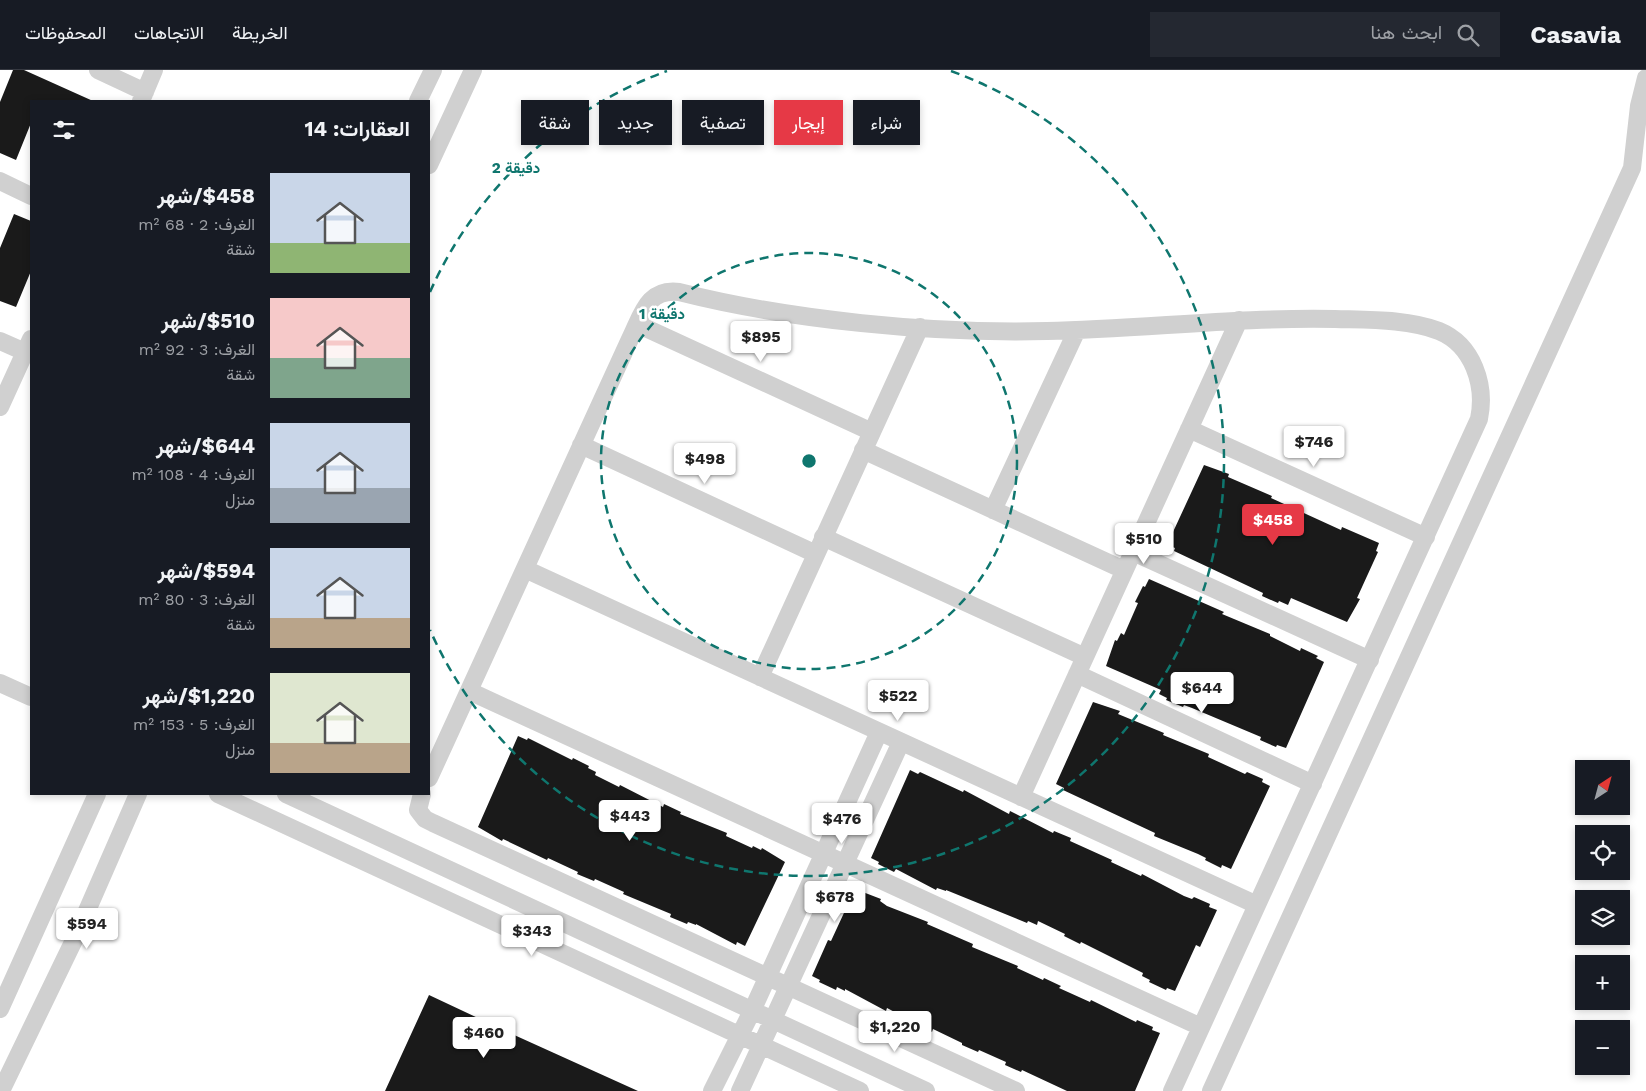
<!DOCTYPE html>
<html lang="ar">
<head>
<meta charset="utf-8">
<style>
	:root { --surface:#171b24; --page:#242831; --text:#f1f3f6; --muted:#9ea1a6; --line:#363941; --accent:#e63946 }
	body { margin:0; font-family:"Work Sans",Vazirmatn,sans-serif; background:var(--page); color:var(--text); direction:rtl; height:100vh; display:flex; flex-direction:column; font-size:19px; white-space:nowrap }
	* { box-sizing:border-box; margin:0 }
	p { font-size:16px; color:var(--muted) }
	.icon { flex:none; width:28px; height:28px; fill:none; stroke:currentColor; stroke-width:2; stroke-linecap:round; stroke-linejoin:round }
	.map { position:relative; flex:1; overflow:hidden; direction:ltr }
	.sheet { position:absolute; left:30px; top:30px; width:400px; height:695px; display:flex; flex-direction:column; background:var(--surface); border-radius:0px; box-shadow:0 2px 8px #0003; direction:rtl }
	.sheet>* { flex:none }
	.top-card { position:absolute; left:445px; top:30px; width:475px; height:45px; direction:rtl; display:flex; gap:10px }
	.needle { width:32px; rotate:36deg }
	.tools { position:absolute; left:1575px; top:690px; display:grid; gap:10px }
	.tools a { display:grid; place-items:center; width:55px; height:55px; border-radius:0px; background:var(--surface); box-shadow:0 2px 8px #0003; font-size:25px }
	.price { position:absolute; translate:-50% -42px; padding:0 11px; border-radius:5px; background:#fff; color:#222; font-size:16px; line-height:32px; filter:drop-shadow(0 1px 2px #0008) }
	.price::after { content:''; position:absolute; left:50%; top:30px; width:15px; height:11px; margin-left:-8px; background:inherit; clip-path:polygon(0 0,100% 0,50% 100%) }
	.price.selected { background:var(--accent); color:#fff }
	ul { padding:0; list-style:none }
	li { display:flex; align-items:center; gap:15px; height:125px; padding:0 20px }
	li span { display:grid; place-items:center; flex:none; width:140px; height:100px; border-radius:0px; color:#555 }
	li>.icon { margin-inline-start:auto }
	span .icon { width:60px; height:60px; fill:#fffc; stroke-width:1 }
	li b { font-size:21px }
	h2 { display:flex; justify-content:space-between; align-items:center; height:60px; padding:0 20px; font-size:21px }
	.pill { padding:0 18px; border-radius:0px; background:var(--surface); box-shadow:0 2px 8px #0003; font-size:18px; line-height:45px }
	.pill.selected { background:var(--accent); color:#fff }
	header { display:flex; align-items:center; gap:30px; box-sizing:border-box; height:70px; padding:0 25px; background:var(--surface); border-bottom:1px solid var(--line) }
	header strong { font-size:24px }
	nav { display:flex; gap:28px; margin-inline-start:auto; font-size:18px }
	.search { width:350px; height:45px; background:var(--page); display:flex; align-items:center; gap:12px; box-sizing:border-box; padding:0 18px; border-radius:0px; color:var(--muted); font-size:19px }
	.map>svg:first-child { display:block }
</style>
</head>
<body>
<header>
<strong>Casavia</strong>
<div class="search"><svg class="icon" aria-label="search" viewBox="0 0 24 24"><circle cx="10" cy="10" r="6"/><path d="M15 15l6 6"/></svg>ابحث هنا</div>
<nav><a>الخريطة</a><a>الاتجاهات</a><a>المحفوظات</a></nav>
</header>
<div class="map">
<svg width="1646" height="1021" viewBox="0 0 1646 1021">
	<rect width="100%" height="100%" fill="#fff"/>
	<path fill="#1a1a1a" d="M 13,0 L 24,0 L 93,31 L 31,31 L 31,53 L 16,90 L 0,83 L 0,32 Z
		M 14,144 L 31,151 L 31,201 L 16,237 L 0,231 L 0,178 Z
		M 1204,395 L 1229,404 L 1228,407 L 1272,426 L 1271,428 L 1341,460 L 1342,457 L 1379,473 L 1376,481 L 1378,482 L 1357,528 L 1360,529 L 1347,552 L 1291,528 L 1288,535 L 1279,531 L 1278,533 L 1262,526 L 1263,523 L 1174,481 L 1175,478 L 1167,475 Z
		M 1149,509 L 1224,542 L 1222,544 L 1270,564 L 1270,566 L 1300,581 L 1301,578 L 1318,586 L 1316,588 L 1324,592 L 1286,678 L 1277,675 L 1276,677 L 1260,670 L 1261,667 L 1192,638 L 1184,635 L 1183,637 L 1166,630 L 1167,628 L 1159,624 L 1161,620 L 1106,596 L 1115,570 L 1117,571 L 1121,563 L 1124,565 L 1138,533 L 1135,532 L 1143,516 L 1145,517 Z
		M 1093,632 L 1120,641 L 1118,644 L 1164,663 L 1163,665 L 1209,684 L 1208,687 L 1245,704 L 1247,702 L 1263,709 L 1262,712 L 1270,716 L 1231,799 L 1222,795 L 1221,798 L 1205,790 L 1206,788 L 1198,784 L 1154,766 L 1155,763 L 1063,720 L 1064,718 L 1056,714 Z
		M 518,666 L 527,670 L 528,668 L 572,690 L 573,688 L 589,696 L 588,698 L 596,702 L 595,705 L 619,717 L 620,715 L 663,737 L 664,734 L 681,742 L 680,744 L 727,763 L 726,766 L 752,778 L 753,776 L 761,780 L 762,778 L 785,792 L 745,876 L 737,872 L 736,875 L 696,854 L 696,855 L 688,852 L 687,854 L 670,847 L 671,844 L 623,824 L 624,822 L 595,809 L 594,811 L 577,804 L 578,802 L 548,788 L 547,790 L 503,769 L 502,771 L 478,757 Z
		M 910,700 L 918,704 L 920,702 L 963,722 L 964,720 L 1009,744 L 1010,741 L 1053,763 L 1054,761 L 1071,768 L 1070,771 L 1112,790 L 1111,792 L 1141,806 L 1142,804 L 1184,826 L 1192,829 L 1194,827 L 1210,834 L 1209,837 L 1217,840 L 1200,877 L 1196,875 L 1175,921 L 1167,918 L 1166,920 L 1149,912 L 1150,910 L 1142,906 L 1143,903 L 1081,872 L 1080,874 L 1064,866 L 1065,864 L 1038,851 L 1037,855 L 1028,851 L 1027,853 L 946,820 L 946,821 L 937,818 L 936,820 L 896,799 L 894,802 L 878,794 L 879,792 L 871,788 Z
		M 855,819 L 881,829 L 880,831 L 887,836 L 928,852 L 927,854 L 973,874 L 972,877 L 1018,896 L 1017,898 L 1043,910 L 1044,908 L 1061,916 L 1059,918 L 1090,932 L 1091,930 L 1136,952 L 1137,950 L 1153,957 L 1152,960 L 1160,963 L 1135,1021 L 1067,1021 L 1022,1000 L 1021,1002 L 1005,995 L 1006,992 L 979,980 L 978,982 L 962,975 L 962,973 L 933,959 L 932,962 L 887,938 L 886,941 L 845,919 L 845,921 L 837,917 L 836,920 L 819,912 L 820,910 L 812,906 L 828,870 L 831,871 Z
		M 429,925 L 512,964 L 638,1021 L 385,1021 Z"/>
	<g fill="none" stroke-linecap="round" stroke-linejoin="round">
		<path stroke="#d0d0d0" stroke-width="18" d="M 98,0 L 145,22
			M 141,31 L 154,0
			M 418,31 L 433,0
			M 429,95 L 473,0
			M 0,111 L 31,126
			M 637,254 L 872,362
			M 0,271 L 25,282
			M 0,337 L 31,269
			M 1189,359 L 1426,467
			M 581,375 L 816,484
			M 863,380 L 1124,500
			M 993,440 L 1077,260
			M 823,467 L 1085,587
			M 1133,482 L 1370,590
			M 525,499 L 1257,835
			M 1077,604 L 1313,714
			M 760,607 L 920,257
			M 0,613 L 31,627
			M 469,621 L 1201,957
			M 429,708 L 630,269 C 642,245 647,218 679,222 C 790,250 932,264 1047,261 C 1143,259 1239,247 1335,249 C 1368,250 1408,249 1439,261 C 1473,275 1486,315 1479,349 L 1172,1021
			M 218,724 L 860,1021
			M 286,724 L 926,1021
			M 422,724 L 418,740 L 425,749 L 433,753 L 1016,1021
			M 1021,727 L 1239,250
			M 0,939 L 97,724
			M 1,1021 L 76,866 L 138,724
			M 712,1021 L 752,941 L 879,662
			M 740,1021 L 901,672
			M 1211,1021 L 1632,98 L 1639,36 L 1646,8"/>
	</g>
	<g fill="none" stroke="#0f766e" stroke-width="2.5" stroke-dasharray="9 6">
		<circle cx="809" cy="391" r="208"/>
		<path d="M430 222A415 415 0 0 1 667 1M951 1A415 415 0 1 1 430 560"/>
	</g>
	<circle cx="809" cy="391" r="8" fill="#0f766e" stroke="#fff" stroke-width="2.5"/>
	<g font-size="15" text-anchor="middle" font-weight="bold" fill="#0f766e" stroke="#fff" stroke-width="5" stroke-linejoin="round" paint-order="stroke">
		<text x="516" y="103">2 دقيقة</text>
		<text x="662" y="249">1 دقيقة</text>
	</g>
</svg>
<div class="tools">
<a><svg class="needle" viewBox="-14 -14 28 28"><path d="M0-13l5 13h-10z" fill="#e53935"/><path d="M0 13l5-13h-10z" fill="#9ea1a6"/></svg></a>
<a><svg class="icon" aria-label="locate" viewBox="0 0 24 24"><circle cx="12" cy="12" r="6"/><path d="M12 2v4M12 18v4M2 12h4M18 12h4"/></svg></a>
<a><svg class="icon" aria-label="layers" viewBox="0 0 24 24"><path d="M12 4l9 5-9 5-9-5zM3 14l9 5 9-5"/></svg></a>
<a>+</a>
<a>−</a>
</div>
<b class="price" style="left:761px;top:293px">$895</b>
<b class="price" style="left:1314px;top:398px">$746</b>
<b class="price" style="left:705px;top:415px">$498</b>
<b class="price selected" style="left:1273px;top:476px">$458</b>
<b class="price" style="left:1144px;top:495px">$510</b>
<b class="price" style="left:1202px;top:644px">$644</b>
<b class="price" style="left:898px;top:652px">$522</b>
<b class="price" style="left:630px;top:772px">$443</b>
<b class="price" style="left:842px;top:775px">$476</b>
<b class="price" style="left:835px;top:853px">$678</b>
<b class="price" style="left:87px;top:880px">$594</b>
<b class="price" style="left:532px;top:887px">$343</b>
<b class="price" style="left:895px;top:983px">$1,220</b>
<b class="price" style="left:484px;top:989px">$460</b>
<div class="top-card">
<a class="pill">شراء</a>
<a class="pill selected">إيجار</a>
<a class="pill">تصفية</a>
<a class="pill">جديد</a>
<a class="pill">شقة</a>
</div>
<section class="sheet">
<h2>العقارات: 14<svg class="icon" aria-label="filters" viewBox="0 0 24 24"><path d="M4 7h16M4 17h16"/><circle cx="9" cy="7" r="2"/><circle cx="15" cy="17" r="2"/></svg></h2>
<ul>
<li><span style="background:linear-gradient(#c9d6e8 70%,#8fb573 0)"><svg class="icon" aria-label="home" viewBox="0 0 24 24"><path d="M3 11l9-7 9 7M6 9v11h12V9"/></svg></span><div><b>$458/شهر</b><p>الغرف: 2 · 68 m²</p><p>شقة</p></div></li>
<li><span style="background:linear-gradient(#f6c9c9 60%,#7fa58c 0)"><svg class="icon" aria-label="home" viewBox="0 0 24 24"><path d="M3 11l9-7 9 7M6 9v11h12V9"/></svg></span><div><b>$510/شهر</b><p>الغرف: 3 · 92 m²</p><p>شقة</p></div></li>
<li><span style="background:linear-gradient(#c9d6e8 65%,#9aa5b1 0)"><svg class="icon" aria-label="home" viewBox="0 0 24 24"><path d="M3 11l9-7 9 7M6 9v11h12V9"/></svg></span><div><b>$644/شهر</b><p>الغرف: 4 · 108 m²</p><p>منزل</p></div></li>
<li><span style="background:linear-gradient(#c9d6e8 70%,#b9a48a 0)"><svg class="icon" aria-label="home" viewBox="0 0 24 24"><path d="M3 11l9-7 9 7M6 9v11h12V9"/></svg></span><div><b>$594/شهر</b><p>الغرف: 3 · 80 m²</p><p>شقة</p></div></li>
<li><span style="background:linear-gradient(#dfe7d0 70%,#b9a48a 0)"><svg class="icon" aria-label="home" viewBox="0 0 24 24"><path d="M3 11l9-7 9 7M6 9v11h12V9"/></svg></span><div><b>$1,220/شهر</b><p>الغرف: 5 · 153 m²</p><p>منزل</p></div></li>
</ul>
</section>
</div>
</body>
</html>
